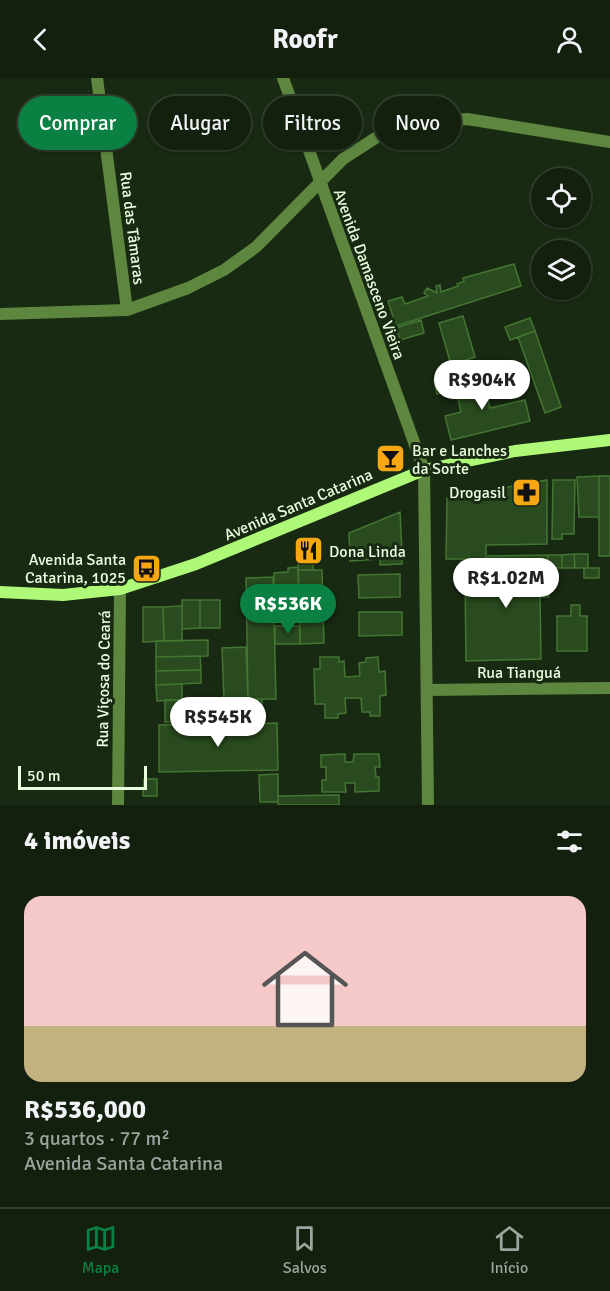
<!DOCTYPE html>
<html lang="pt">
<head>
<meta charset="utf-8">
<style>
	:root { --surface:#13200e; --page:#202d1c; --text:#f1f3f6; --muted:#9da39e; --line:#323e2e; --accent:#0b8043 }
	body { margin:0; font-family:Signika,sans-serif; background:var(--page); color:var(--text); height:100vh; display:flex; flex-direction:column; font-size:22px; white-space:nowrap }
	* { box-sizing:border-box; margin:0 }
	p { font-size:20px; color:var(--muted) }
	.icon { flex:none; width:33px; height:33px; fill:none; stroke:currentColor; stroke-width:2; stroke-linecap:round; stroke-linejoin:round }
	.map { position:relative; height:727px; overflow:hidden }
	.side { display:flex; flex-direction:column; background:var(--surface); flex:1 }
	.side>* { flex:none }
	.banner { position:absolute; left:18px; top:18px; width:574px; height:54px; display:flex; gap:12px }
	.controls { position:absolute; left:531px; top:90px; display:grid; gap:12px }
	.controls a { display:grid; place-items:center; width:60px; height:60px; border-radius:50%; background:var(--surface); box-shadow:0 2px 4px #0004,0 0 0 2px var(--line); font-size:30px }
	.scale { position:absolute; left:18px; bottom:15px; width:129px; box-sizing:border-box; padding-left:6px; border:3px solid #e8fedd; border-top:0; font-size:16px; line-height:21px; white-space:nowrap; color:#e8fedd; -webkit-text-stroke:4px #192a12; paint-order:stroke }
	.price { position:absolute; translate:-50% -51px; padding:0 14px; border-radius:21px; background:#fff; color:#222; font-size:20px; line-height:39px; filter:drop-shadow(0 2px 3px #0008) }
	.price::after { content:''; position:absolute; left:50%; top:36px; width:18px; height:14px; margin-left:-9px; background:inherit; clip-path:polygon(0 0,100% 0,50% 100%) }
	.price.on { background:var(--accent); color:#fff }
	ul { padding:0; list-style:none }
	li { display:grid; align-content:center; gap:12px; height:318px; padding:0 24px }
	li+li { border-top:2px solid var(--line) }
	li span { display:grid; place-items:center; height:186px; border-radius:18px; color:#555 }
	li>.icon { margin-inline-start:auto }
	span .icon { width:108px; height:108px; fill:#fffc; stroke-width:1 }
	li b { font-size:26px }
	h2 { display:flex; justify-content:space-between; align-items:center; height:72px; padding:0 24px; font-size:26px }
	.chip { padding:0 21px; border-radius:27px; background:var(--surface); box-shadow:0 2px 4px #0004,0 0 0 2px var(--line); font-size:21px; line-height:54px }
	.chip.on { background:var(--accent); color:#fff }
	header { display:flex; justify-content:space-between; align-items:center; height:78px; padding:0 24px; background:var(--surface); font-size:27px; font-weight:700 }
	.menu { display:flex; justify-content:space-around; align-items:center; height:84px; border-top:2px solid var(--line); background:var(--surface); font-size:16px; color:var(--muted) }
	.menu a { display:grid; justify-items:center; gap:3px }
	.menu .on { color:var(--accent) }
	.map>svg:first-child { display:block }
</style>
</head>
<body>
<header><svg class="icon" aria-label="back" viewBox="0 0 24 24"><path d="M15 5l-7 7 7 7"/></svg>Roofr<svg class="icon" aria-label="person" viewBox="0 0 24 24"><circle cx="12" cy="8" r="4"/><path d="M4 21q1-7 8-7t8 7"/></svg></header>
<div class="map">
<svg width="610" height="727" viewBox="0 0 610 727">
	<rect width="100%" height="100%" fill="#192a12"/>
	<path fill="#2a4b1f" stroke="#437632" stroke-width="1.5" d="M 514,186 L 521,208 L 396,248 L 388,223 L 402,219 L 405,226 L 428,218 L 424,215 L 427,210 L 437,215 L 436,208 L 440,207 L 441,214 L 458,208 L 457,206 L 464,203 L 463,200 Z
		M 463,238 L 475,279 L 451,287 L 439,245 Z
		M 530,240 L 535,253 L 510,262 L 505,249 Z
		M 421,242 L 424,255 L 400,262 L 396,250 Z
		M 535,253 L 561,329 L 545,335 L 518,259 Z
		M 482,296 L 490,330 L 525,322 L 530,343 L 451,362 L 445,338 L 461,334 L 454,302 Z
		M 455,297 L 456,310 L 437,316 L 434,303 Z
		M 599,398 L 599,439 L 579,439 L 577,399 Z
		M 599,398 L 610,398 L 610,478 L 599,478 Z
		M 547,402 L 547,466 L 486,467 L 486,481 L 446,481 L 447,420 Z
		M 553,402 L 575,402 L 574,456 L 562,456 L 562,461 L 552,461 Z
		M 400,434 L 402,474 L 350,478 L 349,455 Z
		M 313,463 L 313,492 L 298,492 L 299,470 Z
		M 402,474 L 402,486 L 380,487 L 380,481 L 350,483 L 350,478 Z
		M 574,476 L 575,490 L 562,490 L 562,477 Z
		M 574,476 L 588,476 L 588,490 L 575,490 Z
		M 548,477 L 549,519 L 540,519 L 541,581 L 466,583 L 465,495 L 488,495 L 488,478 Z
		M 548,477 L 562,477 L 562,490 L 548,490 Z
		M 298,489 L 300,534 L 274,535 L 274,495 L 288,494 L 288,490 Z
		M 584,490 L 599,490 L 599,500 L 584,500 Z
		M 298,492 L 322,492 L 324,565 L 300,566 Z
		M 400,496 L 400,519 L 359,520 L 358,497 Z
		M 273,499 L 276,621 L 248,621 L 246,500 Z
		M 182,522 L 200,522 L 200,550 L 182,551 Z
		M 200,522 L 220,522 L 220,550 L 200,550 Z
		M 571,527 L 580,527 L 580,538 L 587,538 L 587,573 L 557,573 L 557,538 L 571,538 Z
		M 182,528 L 182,563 L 164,563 L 163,529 Z
		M 143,529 L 163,529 L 164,563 L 143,564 Z
		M 359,534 L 402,534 L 402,557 L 359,558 Z
		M 275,548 L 300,548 L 300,566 L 275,566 Z
		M 208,562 L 208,578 L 156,579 L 156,563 Z
		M 246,569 L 248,621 L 224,622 L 222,570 Z
		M 200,578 L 201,592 L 156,593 L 156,579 Z
		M 320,579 L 339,579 L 339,584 L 344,583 L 345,599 L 360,598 L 359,585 L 366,584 L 366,580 L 378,579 L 379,594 L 385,593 L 386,617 L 380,618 L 380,638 L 370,638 L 370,634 L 362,634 L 361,620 L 345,620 L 346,635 L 338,636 L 338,640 L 325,640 L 325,626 L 315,626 L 314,591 L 320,591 Z
		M 201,592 L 201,605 L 156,607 L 156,593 Z
		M 182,606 L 182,622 L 157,623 L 156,607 Z
		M 215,621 L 216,644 L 165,644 L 165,622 Z
		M 240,621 L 262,621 L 262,645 L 240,646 Z
		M 277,645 L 278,692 L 159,694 L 159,647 Z
		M 345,676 L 345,684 L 353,684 L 354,676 L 379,676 L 380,689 L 375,689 L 376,699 L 379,699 L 379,713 L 355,714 L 355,705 L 345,705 L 346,714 L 322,714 L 322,702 L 326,702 L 326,689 L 321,689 L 321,677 Z
		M 278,696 L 278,724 L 260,724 L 259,697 Z
		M 144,701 L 157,701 L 157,718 L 143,718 Z
		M 339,717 L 339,727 L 278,727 L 278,718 Z"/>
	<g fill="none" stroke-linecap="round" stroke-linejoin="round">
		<path stroke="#5d873f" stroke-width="12" d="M 97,0 L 127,232
			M 283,0 L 424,392 L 428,727
			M 0,236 L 127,232 L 188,210 L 224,192 L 256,169 L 343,81 L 377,59 L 418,46 L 467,41 L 610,64
			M 427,612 L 610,610
			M 118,727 L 120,511"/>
		<path stroke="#aefa78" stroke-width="12" d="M 0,514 L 63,517 L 120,511 L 196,486 L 424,392 L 515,373 L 610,362"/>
	</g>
	<defs>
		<symbol id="bar-square" viewBox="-11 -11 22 22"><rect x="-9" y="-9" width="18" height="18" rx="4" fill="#f6a711" stroke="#192a12"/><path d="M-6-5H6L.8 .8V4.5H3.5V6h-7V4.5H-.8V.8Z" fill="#111"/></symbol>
		<symbol id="pharmacy-square" viewBox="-11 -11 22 22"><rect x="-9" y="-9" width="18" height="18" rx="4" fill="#f6a711" stroke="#192a12"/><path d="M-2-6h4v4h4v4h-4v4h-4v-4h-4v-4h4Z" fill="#111"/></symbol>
		<symbol id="restaurant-square" viewBox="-11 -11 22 22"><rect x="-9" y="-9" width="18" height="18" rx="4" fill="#f6a711" stroke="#192a12"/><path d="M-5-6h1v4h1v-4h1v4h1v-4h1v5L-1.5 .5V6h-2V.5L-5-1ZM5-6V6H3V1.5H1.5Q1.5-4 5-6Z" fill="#111"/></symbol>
		<symbol id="bus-square" viewBox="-11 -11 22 22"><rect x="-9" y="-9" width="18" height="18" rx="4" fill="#f6a711" stroke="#192a12"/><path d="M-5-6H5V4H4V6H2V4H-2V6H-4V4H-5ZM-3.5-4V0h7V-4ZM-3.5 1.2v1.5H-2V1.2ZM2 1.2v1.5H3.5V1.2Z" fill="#111"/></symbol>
	</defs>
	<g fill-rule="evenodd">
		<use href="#bar-square" x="374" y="364" width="33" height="33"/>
		<use href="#pharmacy-square" x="510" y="398" width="33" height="33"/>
		<use href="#restaurant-square" x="292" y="456" width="33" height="33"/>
		<use href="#bus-square" x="130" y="474" width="33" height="33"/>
	</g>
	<g text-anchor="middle" stroke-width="6" stroke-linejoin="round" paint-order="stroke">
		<g font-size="16" fill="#e8fedd" stroke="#192a12">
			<text transform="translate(133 150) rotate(83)" y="6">Rua das Tâmaras</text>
			<text transform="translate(370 196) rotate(70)" y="6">Avenida Damasceno Vieira</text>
			<text transform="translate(298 426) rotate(-23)" y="6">Avenida Santa Catarina</text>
			<text x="519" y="600">Rua Tianguá</text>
			<text transform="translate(103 601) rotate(-89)" y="6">Rua Viçosa do Ceará</text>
		</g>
		<g font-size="16" fill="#e8fedd" stroke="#192a12" text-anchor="start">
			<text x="412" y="378">Bar e Lanches<tspan x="412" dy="18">da Sorte</tspan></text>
			<text x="506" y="420" text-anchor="end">Drogasil</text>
			<text x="329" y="479">Dona Linda</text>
			<text x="126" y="487" text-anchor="end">Avenida Santa<tspan x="126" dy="18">Catarina, 1025</tspan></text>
		</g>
	</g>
</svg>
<div class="controls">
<a><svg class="icon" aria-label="locate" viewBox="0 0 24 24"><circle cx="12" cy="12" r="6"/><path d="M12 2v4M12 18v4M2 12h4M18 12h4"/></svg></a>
<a><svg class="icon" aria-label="layers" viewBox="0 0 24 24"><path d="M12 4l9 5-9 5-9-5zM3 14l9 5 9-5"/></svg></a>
</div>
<div class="scale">50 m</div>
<b class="price" style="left:482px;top:333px">R$904K</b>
<b class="price" style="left:506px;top:531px">R$1.02M</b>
<b class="price on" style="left:288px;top:557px">R$536K</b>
<b class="price" style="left:218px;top:670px">R$545K</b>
<div class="banner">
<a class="chip on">Comprar</a>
<a class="chip">Alugar</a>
<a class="chip">Filtros</a>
<a class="chip">Novo</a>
</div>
</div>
<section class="side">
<h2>4 imóveis<svg class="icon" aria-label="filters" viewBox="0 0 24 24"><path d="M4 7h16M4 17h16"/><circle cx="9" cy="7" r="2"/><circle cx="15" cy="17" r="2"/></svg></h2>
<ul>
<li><span style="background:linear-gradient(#f6c9c9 70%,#c2b280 0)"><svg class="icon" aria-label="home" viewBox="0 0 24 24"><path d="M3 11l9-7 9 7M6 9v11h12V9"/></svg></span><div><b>R$536,000</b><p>3 quartos · 77 m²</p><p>Avenida Santa Catarina</p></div></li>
</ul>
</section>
<nav class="menu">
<a class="on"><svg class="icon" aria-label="map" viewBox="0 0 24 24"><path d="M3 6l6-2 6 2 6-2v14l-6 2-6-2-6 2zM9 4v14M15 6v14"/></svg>Mapa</a>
<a><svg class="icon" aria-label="saved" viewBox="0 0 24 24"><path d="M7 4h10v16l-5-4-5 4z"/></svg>Salvos</a>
<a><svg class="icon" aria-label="home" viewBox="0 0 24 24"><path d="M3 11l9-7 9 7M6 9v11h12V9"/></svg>Início</a>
</nav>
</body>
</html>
